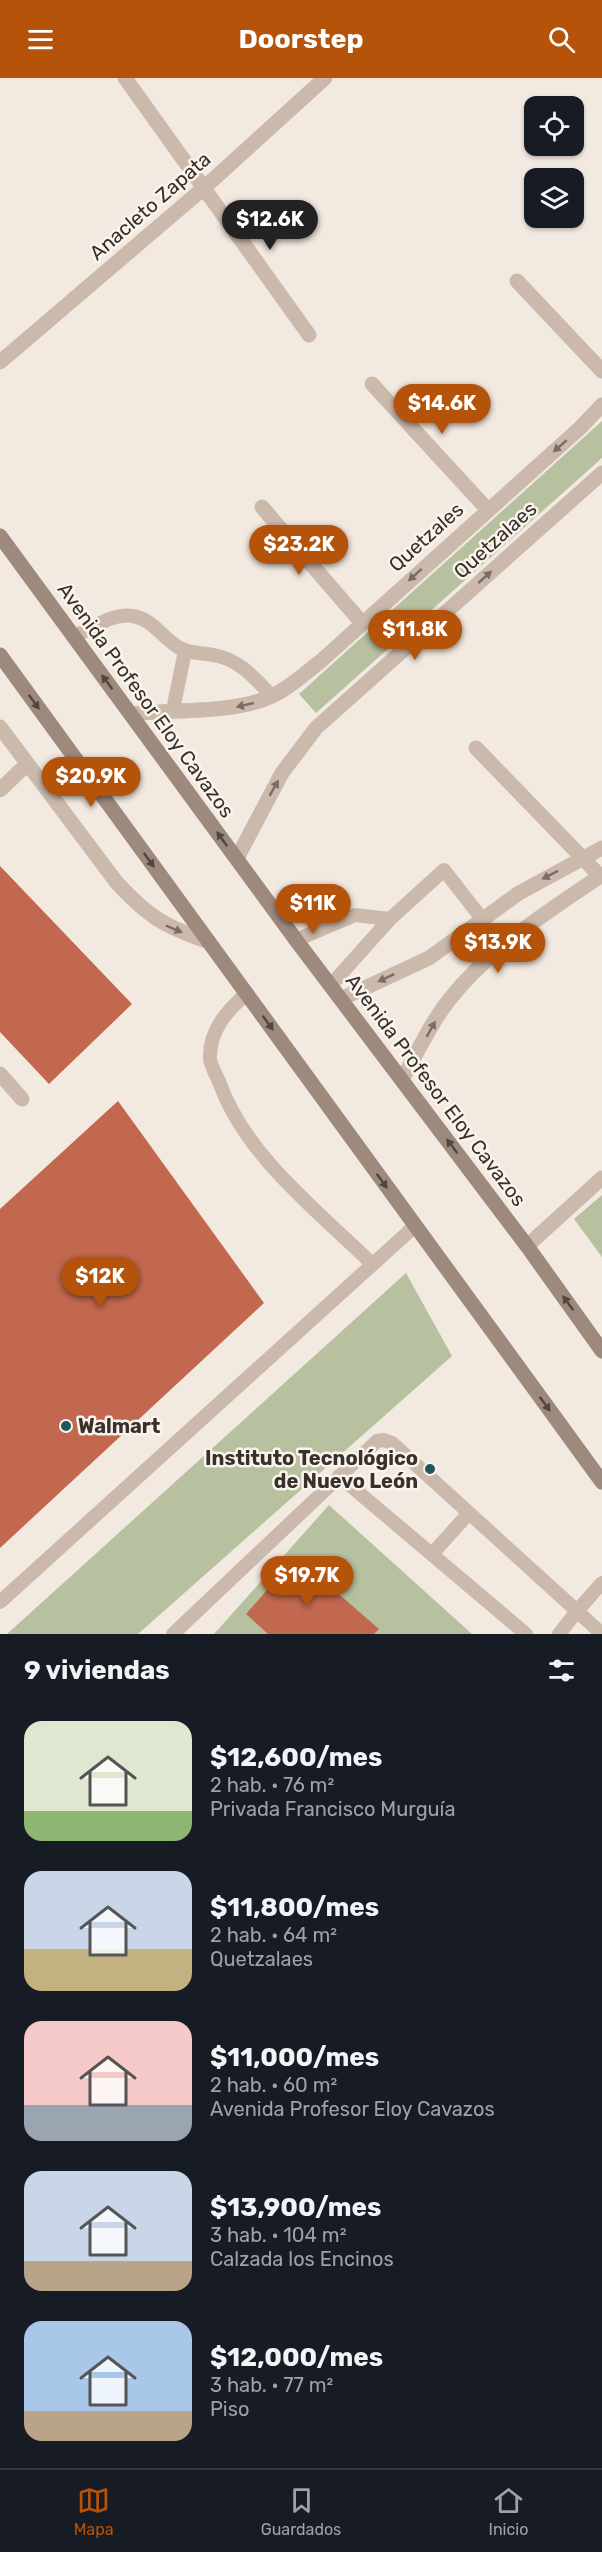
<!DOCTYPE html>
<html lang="es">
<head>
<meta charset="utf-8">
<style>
	:root { --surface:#171b24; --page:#242831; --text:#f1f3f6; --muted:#9ea1a6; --line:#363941; --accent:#b45309 }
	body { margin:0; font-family:Rubik,sans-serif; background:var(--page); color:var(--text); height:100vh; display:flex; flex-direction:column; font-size:22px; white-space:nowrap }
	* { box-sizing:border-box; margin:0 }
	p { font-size:20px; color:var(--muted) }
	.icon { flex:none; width:33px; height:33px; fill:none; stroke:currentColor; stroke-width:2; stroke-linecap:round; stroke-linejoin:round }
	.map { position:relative; height:1556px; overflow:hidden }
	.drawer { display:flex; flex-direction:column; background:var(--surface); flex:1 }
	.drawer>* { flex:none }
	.buttons { position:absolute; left:524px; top:18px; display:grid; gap:12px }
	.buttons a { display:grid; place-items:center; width:60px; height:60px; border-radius:12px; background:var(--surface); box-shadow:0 2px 4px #0004; font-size:30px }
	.price { position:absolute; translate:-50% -51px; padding:0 14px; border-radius:21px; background:var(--accent); color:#fff; font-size:20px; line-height:39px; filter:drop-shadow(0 2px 3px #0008) }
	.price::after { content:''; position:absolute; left:50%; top:36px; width:18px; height:14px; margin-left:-9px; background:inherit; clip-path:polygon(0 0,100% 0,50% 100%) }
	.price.current { background:#222; color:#fff }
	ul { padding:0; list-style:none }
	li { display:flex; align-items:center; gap:18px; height:150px; padding:0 24px }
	li span { display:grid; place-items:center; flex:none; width:168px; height:120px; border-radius:18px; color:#555 }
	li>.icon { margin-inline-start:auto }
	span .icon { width:72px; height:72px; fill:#fffc; stroke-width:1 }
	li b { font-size:26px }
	h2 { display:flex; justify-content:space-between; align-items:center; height:72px; padding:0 24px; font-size:26px }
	header { display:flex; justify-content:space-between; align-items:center; height:78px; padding:0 24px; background:var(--accent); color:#fff; font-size:27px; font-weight:700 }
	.menu { display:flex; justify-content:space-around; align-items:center; height:84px; border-top:2px solid var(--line); background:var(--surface); font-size:16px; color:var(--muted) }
	.menu a { display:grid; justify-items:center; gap:3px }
	.menu .current { color:var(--accent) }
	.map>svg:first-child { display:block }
</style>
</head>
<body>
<header><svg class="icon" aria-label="menu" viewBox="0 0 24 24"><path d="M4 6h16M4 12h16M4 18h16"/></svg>Doorstep<svg class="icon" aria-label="search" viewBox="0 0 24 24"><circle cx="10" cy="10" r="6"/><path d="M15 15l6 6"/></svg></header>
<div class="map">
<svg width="602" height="1556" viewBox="0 0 602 1556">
	<rect width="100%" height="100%" fill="#f2e9e0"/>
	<path fill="#b7c1a0" d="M 602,343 L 602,380 L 316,635 L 299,616 Z
		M 602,1117 L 602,1179 L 574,1141 Z
		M 406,1195 L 452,1278 L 138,1556 L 7,1556 Z
		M 329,1427 L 472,1556 L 214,1556 Z"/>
	<path fill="#c2684f" d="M 0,788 L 132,926 L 49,1006 L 0,954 Z
		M 118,1023 L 264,1225 L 0,1470 L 0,1131 Z
		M 296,1479 L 379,1551 L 374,1556 L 268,1556 L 246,1536 Z"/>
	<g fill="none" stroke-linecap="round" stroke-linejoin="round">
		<path stroke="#cbb9ac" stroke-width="14" d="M 73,559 C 91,551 113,534 133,538 C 152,541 162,559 178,569 C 191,577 204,574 218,578 C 241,583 256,602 272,618
			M 173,632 L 185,573
			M 296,862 L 355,837 L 390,841
			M 331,907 L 390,841 L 444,792 L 483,842 L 496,874
			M 247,915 C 227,933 209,952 210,981 C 211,989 217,998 220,1006 C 246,1078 318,1133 372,1186
			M 339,1398 L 526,1556
			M 432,1476 L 469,1435
			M 0,1524 L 415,1148
			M 173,1556 L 377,1363 L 384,1362 L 392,1365 L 577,1533 L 602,1505
			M 559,1556 L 577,1533 L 602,1556"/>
		<path stroke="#cbb9ac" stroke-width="15" d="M 125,0 L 309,257
			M 517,203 L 602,293
			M 0,284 L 205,109 L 325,0
			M 372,306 L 488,432
			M 262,429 L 362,545
			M 131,636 C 174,631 234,636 272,618 C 290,610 305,595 321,583 L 580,350 L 602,327
			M 0,649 L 117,805 C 150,840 164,848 209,864
			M 476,670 L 600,798
			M 0,712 L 27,686
			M 237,780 L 282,695 L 316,650 L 602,395
			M 341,921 L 429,880 L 519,815 L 602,770
			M 0,996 L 22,1021
			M 402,1002 C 417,975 430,946 449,922 C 490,870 548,833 602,797
			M 527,1168 L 602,1100"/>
		<path stroke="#9e897d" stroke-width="15" d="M 0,458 L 296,862 L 527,1168 L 602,1273
			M 0,577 L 602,1404"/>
	</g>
	<defs><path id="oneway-solid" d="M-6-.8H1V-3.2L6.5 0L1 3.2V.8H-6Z" transform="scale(1.5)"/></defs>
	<g fill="#7b6d65">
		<use href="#oneway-solid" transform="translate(560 368) rotate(139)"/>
		<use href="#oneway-solid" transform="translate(415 497) rotate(138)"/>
		<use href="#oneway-solid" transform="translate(485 499) rotate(-42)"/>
		<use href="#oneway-solid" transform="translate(245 627) rotate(167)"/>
		<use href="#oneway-solid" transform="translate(274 710) rotate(-60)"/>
		<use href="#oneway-solid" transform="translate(550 797) rotate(153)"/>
		<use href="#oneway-solid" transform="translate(174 851) rotate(23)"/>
		<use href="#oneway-solid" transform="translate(386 900) rotate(155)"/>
		<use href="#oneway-solid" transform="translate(431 951) rotate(-61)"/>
	</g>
	<g fill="#524640">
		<use href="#oneway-solid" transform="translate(107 604) rotate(-127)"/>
		<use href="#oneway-solid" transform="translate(34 624) rotate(54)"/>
		<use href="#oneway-solid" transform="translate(222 761) rotate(-126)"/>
		<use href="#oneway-solid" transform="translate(149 782) rotate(54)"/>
		<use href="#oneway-solid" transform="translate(268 945) rotate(54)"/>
		<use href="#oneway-solid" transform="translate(452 1068) rotate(-127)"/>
		<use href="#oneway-solid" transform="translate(382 1103) rotate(54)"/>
		<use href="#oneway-solid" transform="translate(568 1225) rotate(-126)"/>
		<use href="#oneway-solid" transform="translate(545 1326) rotate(54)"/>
	</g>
	<g fill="#21575a" stroke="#faf4ed" stroke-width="2">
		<circle cx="66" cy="1348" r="6"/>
		<circle cx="430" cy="1391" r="6"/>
	</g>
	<g text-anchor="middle" stroke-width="5" stroke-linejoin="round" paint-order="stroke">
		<g font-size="20" fill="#392f2b" stroke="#faf4ed">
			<text transform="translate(150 128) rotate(-41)" y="7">Anacleto Zapata</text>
			<text transform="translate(426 459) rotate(-42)" y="7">Quetzales</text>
			<text transform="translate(495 462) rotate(-42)" y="7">Quetzalaes</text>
			<text transform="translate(146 622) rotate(54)" y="7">Avenida Profesor Eloy Cavazos</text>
			<text transform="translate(436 1012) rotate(53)" y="7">Avenida Profesor Eloy Cavazos</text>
		</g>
		<g font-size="20" font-weight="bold" fill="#392f2b" stroke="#faf4ed" text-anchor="start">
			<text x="78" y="1355">Walmart</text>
			<text x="418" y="1387" text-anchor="end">Instituto Tecnológico<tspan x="418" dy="23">de Nuevo León</tspan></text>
		</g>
	</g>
</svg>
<div class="buttons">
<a><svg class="icon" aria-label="locate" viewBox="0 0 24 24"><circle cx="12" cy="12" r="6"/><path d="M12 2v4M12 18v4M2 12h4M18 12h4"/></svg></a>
<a><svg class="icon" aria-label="layers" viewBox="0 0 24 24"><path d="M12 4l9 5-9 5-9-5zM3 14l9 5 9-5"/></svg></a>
</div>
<b class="price current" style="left:270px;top:173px">$12.6K</b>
<b class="price" style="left:442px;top:357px">$14.6K</b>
<b class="price" style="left:299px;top:498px">$23.2K</b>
<b class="price" style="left:415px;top:583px">$11.8K</b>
<b class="price" style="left:91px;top:730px">$20.9K</b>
<b class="price" style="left:313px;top:857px">$11K</b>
<b class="price" style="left:498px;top:896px">$13.9K</b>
<b class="price" style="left:100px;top:1230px">$12K</b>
<b class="price" style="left:307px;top:1529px">$19.7K</b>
</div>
<section class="drawer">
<h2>9 viviendas<svg class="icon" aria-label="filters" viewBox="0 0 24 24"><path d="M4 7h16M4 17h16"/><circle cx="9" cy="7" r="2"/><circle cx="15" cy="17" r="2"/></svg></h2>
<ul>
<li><span style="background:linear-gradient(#dfe7d0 75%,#8fb573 0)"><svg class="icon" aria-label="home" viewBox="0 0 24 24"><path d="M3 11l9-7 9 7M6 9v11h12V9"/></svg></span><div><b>$12,600/mes</b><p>2 hab. · 76 m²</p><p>Privada Francisco Murguía</p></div></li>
<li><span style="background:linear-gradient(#c9d6e8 65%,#c2b280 0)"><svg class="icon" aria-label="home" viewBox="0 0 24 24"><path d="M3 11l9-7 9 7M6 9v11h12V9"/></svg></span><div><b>$11,800/mes</b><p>2 hab. · 64 m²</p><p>Quetzalaes</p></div></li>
<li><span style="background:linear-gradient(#f6c9c9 70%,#9aa5b1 0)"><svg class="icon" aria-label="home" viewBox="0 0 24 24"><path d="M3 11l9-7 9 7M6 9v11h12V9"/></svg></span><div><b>$11,000/mes</b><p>2 hab. · 60 m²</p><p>Avenida Profesor Eloy Cavazos</p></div></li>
<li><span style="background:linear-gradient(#c9d6e8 75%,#b9a48a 0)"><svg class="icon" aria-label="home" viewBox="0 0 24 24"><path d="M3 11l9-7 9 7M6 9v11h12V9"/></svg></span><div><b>$13,900/mes</b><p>3 hab. · 104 m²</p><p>Calzada los Encinos</p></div></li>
<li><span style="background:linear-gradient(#a9c7e8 75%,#b9a48a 0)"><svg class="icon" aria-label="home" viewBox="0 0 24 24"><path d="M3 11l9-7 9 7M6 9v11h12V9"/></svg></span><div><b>$12,000/mes</b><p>3 hab. · 77 m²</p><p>Piso</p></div></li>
</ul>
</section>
<nav class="menu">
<a class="current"><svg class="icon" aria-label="map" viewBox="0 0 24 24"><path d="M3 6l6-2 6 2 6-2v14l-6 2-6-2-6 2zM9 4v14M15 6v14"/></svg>Mapa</a>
<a><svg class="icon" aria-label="saved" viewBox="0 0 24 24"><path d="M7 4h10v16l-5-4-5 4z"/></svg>Guardados</a>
<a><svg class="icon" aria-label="home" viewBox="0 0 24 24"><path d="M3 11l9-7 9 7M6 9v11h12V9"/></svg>Inicio</a>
</nav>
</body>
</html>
